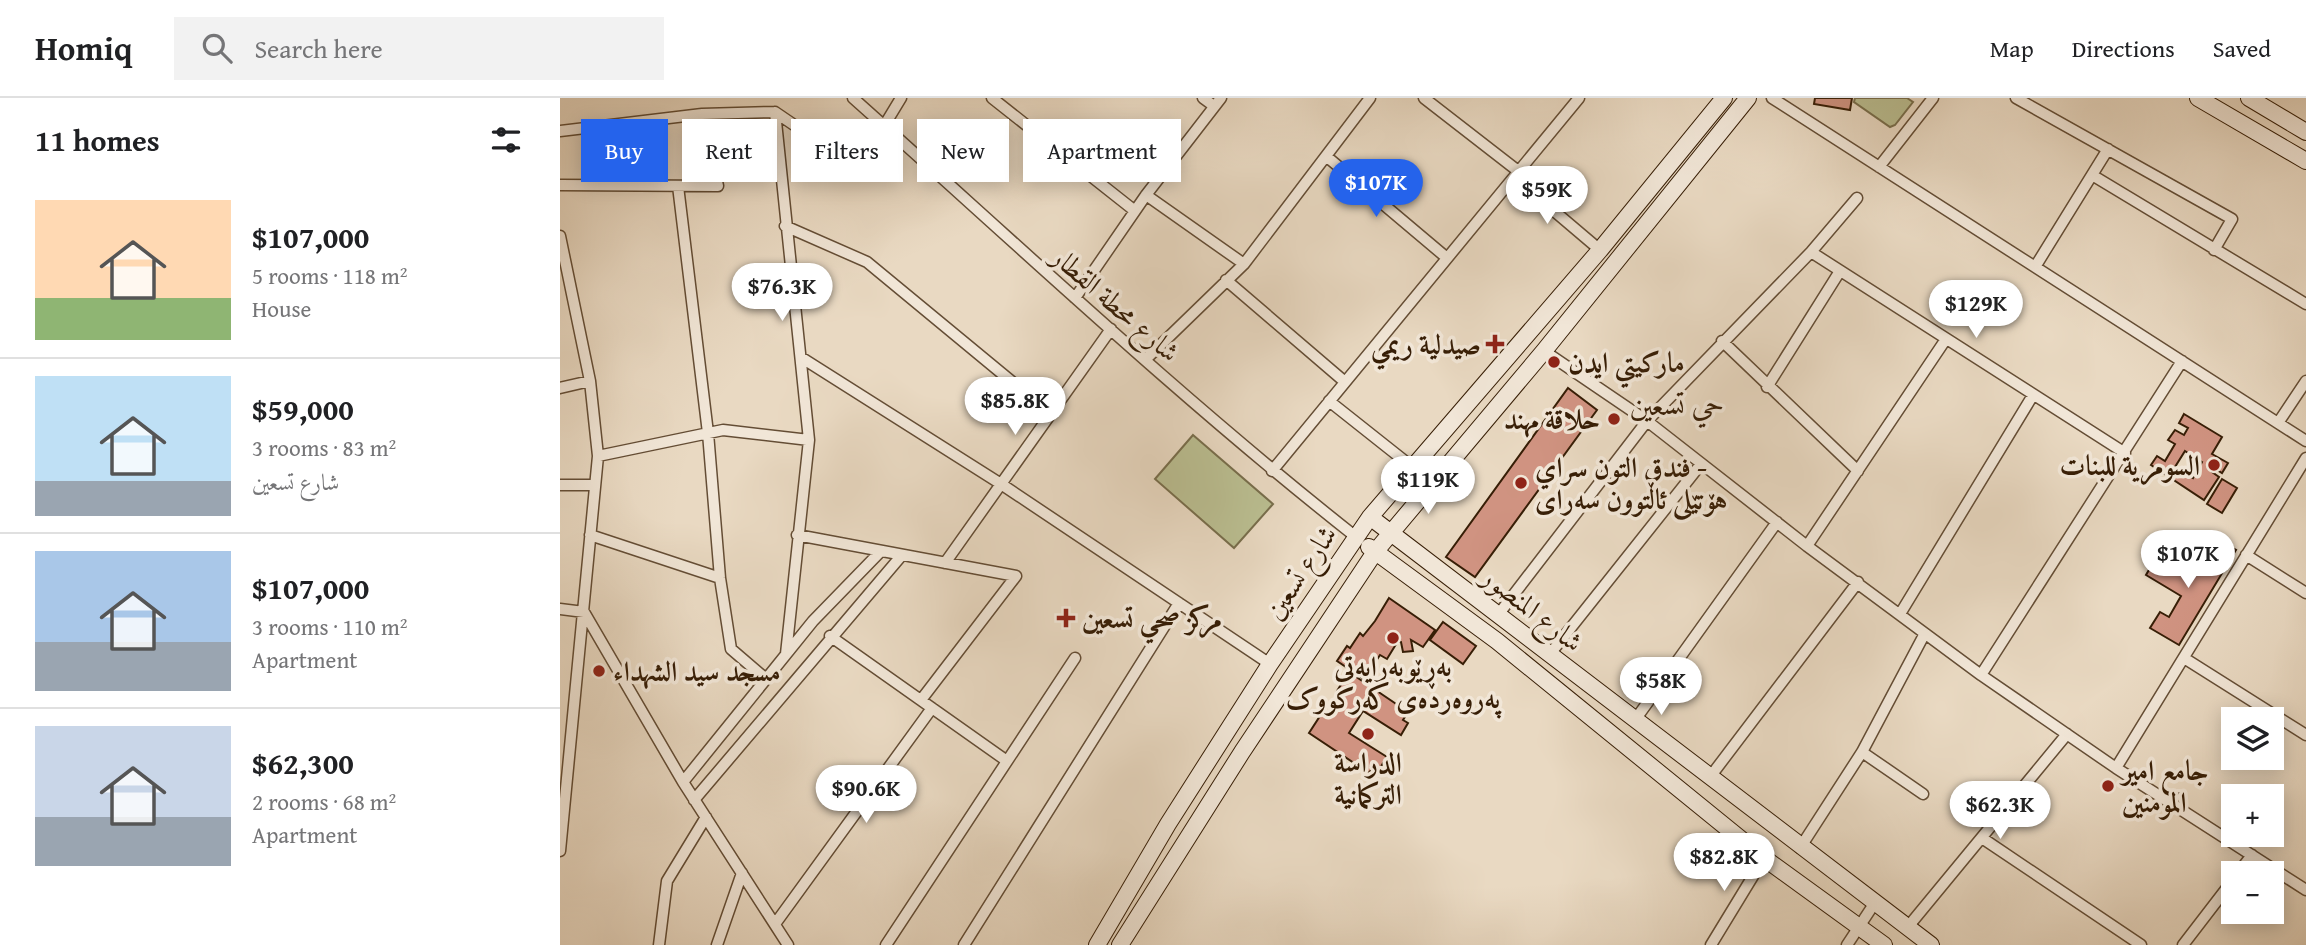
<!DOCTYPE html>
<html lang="en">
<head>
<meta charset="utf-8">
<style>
	:root { --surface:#fff; --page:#f2f2f2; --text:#202124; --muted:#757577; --line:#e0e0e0; --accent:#2563eb }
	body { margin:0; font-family:"Gentium Book Plus",Amiri,serif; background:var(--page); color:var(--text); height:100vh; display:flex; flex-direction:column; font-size:26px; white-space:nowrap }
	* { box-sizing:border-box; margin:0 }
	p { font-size:23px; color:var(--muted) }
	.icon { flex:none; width:38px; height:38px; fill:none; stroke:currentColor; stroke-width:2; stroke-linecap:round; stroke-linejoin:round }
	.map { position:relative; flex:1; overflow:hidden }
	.drawer { display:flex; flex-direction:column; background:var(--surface); width:560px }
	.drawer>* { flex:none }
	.guide { position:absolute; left:21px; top:21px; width:665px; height:63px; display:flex; gap:14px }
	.controls { position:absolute; left:1661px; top:609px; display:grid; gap:14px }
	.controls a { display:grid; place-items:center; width:63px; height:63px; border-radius:0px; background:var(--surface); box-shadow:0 4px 18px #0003; font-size:35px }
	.price { position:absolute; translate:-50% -60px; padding:0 16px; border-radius:24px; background:#fff; color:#222; font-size:23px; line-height:46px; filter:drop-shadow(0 2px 4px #0008) }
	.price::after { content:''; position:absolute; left:50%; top:42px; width:21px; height:16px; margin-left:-10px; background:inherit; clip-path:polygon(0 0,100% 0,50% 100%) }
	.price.on { background:var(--accent); color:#fff }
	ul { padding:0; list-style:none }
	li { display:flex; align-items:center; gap:21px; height:175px; padding:0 35px }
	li+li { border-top:2px solid var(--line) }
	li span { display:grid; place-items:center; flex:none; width:196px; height:140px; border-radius:0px; color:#555 }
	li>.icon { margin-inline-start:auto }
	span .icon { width:84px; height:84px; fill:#fffc; stroke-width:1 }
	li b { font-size:30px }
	h2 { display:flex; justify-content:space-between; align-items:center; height:84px; padding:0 35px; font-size:30px }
	.tag { padding:0 24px; border-radius:0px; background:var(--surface); box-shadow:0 4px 18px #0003; font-size:24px; line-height:63px }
	.tag.on { background:var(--accent); color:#fff }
	header { display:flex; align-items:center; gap:42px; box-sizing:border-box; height:98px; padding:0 35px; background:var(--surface); border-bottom:2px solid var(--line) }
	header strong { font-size:33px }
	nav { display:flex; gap:38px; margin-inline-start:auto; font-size:24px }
	.search { width:490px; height:63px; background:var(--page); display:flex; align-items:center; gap:18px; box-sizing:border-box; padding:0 24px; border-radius:0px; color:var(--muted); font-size:26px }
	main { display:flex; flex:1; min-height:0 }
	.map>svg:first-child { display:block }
</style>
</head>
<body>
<header>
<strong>Homiq</strong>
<div class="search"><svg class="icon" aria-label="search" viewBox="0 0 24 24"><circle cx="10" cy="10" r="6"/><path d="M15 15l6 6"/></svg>Search here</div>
<nav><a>Map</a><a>Directions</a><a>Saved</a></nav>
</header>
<main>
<section class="drawer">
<h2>11 homes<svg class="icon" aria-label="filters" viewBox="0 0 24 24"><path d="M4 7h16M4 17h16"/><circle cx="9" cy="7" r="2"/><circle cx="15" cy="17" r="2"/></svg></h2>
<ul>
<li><span style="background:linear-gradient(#ffd9b3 70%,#8fb573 0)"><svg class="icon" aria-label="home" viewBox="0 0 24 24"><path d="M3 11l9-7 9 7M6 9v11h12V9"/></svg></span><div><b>$107,000</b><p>5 rooms · 118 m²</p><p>House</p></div></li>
<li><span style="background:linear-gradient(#bfe0f5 75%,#9aa5b1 0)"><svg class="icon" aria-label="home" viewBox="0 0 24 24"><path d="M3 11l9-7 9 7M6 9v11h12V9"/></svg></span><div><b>$59,000</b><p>3 rooms · 83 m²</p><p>شارع تسعين</p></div></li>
<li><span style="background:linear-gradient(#a9c7e8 65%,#9aa5b1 0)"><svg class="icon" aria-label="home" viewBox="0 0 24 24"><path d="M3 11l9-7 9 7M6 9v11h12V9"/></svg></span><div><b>$107,000</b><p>3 rooms · 110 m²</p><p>Apartment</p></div></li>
<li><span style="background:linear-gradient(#c9d6e8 65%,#9aa5b1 0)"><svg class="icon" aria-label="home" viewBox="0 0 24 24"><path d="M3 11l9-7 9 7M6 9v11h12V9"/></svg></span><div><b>$62,300</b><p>2 rooms · 68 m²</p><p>Apartment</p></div></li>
</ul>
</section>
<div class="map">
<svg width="1746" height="847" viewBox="0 0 1746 847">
	<rect width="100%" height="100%" fill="#e9d9c2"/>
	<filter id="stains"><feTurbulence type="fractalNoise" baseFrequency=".00286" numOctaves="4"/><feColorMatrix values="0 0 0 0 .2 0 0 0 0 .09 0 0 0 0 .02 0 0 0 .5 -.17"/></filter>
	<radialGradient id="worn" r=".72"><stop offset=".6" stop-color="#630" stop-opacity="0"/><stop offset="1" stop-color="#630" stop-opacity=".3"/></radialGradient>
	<path fill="#babe91" stroke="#786e4c" stroke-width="2" d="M 1295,0 L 1347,0 L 1353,4 L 1335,27 L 1330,29 L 1294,4 Z
		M 633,337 L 713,406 L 674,450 L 595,381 Z"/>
	<path fill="#d09381" stroke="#371e06" stroke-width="2" fill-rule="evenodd" d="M 1255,0 L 1292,0 L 1290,12 L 1254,6 Z
		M 1008,290 L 1037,312 L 915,479 L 886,459 Z
		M 1624,316 L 1662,339 L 1652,356 L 1668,365 L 1662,375 L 1654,370 L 1652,374 L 1659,379 L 1644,402 L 1591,367 L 1597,358 L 1605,363 L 1615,346 L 1608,342 L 1615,332 L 1624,337 L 1628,330 L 1619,325 ZM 1625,353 L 1642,364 L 1633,380 L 1615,369 Z
		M 1662,381 L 1677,390 L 1662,415 L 1647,406 Z
		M 1656,441 L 1676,452 L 1619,547 L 1590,530 L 1600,514 L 1609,519 L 1621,498 L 1586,477 L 1597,458 L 1633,479 Z
		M 829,500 L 875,532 L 863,549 L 851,542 L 853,553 L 843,554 L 841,544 L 838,543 L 827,561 L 820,557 L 804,581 L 777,563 L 787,548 L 790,550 L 800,535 L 803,538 L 815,523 Z
		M 883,524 L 916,548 L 903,566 L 870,542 Z
		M 789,574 L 848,614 L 843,622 L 848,625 L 841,637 L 803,613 L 789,635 L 827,659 L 818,673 L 813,669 L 809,675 L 749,635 L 762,615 L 766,618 L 781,596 L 777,593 Z"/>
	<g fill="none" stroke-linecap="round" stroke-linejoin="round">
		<defs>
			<path id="street" d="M 293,0 C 459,148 621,301 796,439
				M 432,0 L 575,113
				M 643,0 L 654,8
				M 864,0 L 958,73
				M 1212,0 L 1746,343
				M 1456,0 L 1672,121 L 1654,152
				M 215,14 L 249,342 L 226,556
				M 324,28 L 341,0
				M 0,33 L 142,16 L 215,14 L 303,74 L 338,41
				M 766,58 L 887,160
				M 1319,69 L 1373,0
				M 1532,77 L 1746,206
				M 954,79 L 1040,152
				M 0,87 L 158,88 L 142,16
				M 118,88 L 148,335 L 160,480 L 171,551 L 206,581
				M 586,97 L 684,166
				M 225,128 L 307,164 L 491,316
				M 0,138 L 30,283 L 38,358 L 0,753
				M 1251,154 L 1565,355
				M 1475,169 L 1548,51
				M 666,182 L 785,284
				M 515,200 L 586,97 L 661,0
				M 1162,243 L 1298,373
				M 984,253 L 1087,323 L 1247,448 L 1421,577 L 1556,670 L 1746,792
				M 242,260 L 441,386 L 710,566
				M 585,262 L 684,166 L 810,0
				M 1207,289 L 1280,173
				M 0,290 L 30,283
				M 769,303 L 851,368
				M 1718,325 L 1746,283
				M 38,358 L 163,332 L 249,342
				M 712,373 L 1019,0
				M 0,387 L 34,387
				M 30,437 L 160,480
				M 237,437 L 456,478 L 361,602
				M 1247,448 L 1386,241
				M 1686,457 L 1746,495
				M 385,465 L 551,231
				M 0,511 L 24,514 L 123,684 L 228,847
				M 1340,516 L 1473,297
				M 938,517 L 1087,323 L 1251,154 L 1297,100
				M 270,538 L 447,663
				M 990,556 L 1141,366
				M 1624,560 L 1746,637
				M 1421,577 L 1622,263
				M 1075,622 L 1217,424
				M 1302,654 L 1363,696
				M 1556,670 L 1746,360
				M 1150,679 L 1298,484
				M 123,684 L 253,523 L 321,453
				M 134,702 L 342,457
				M 1422,740 L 1581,847
				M 1240,750 L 1302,654 L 1364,537
				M 1678,775 L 1692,757
				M 215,826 L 372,610
				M 1347,830 L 1507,636
				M 99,847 L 107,783 L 146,719
				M 157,847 L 182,775
				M 326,847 L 515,560
				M 404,847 L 619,505
				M 1151,847 L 1204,760
				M 1287,847 L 1314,806
				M 1623,847 L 1673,782"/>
			<path id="secondary" d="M 1638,0 L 1746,63
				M 1689,0 L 1746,34
				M 810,419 L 1371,847
				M 809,449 L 937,543 L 1204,760 L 1324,847
				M 537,847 L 608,726 L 710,566 L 810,419 L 1040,152 L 1164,0
				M 560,847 L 682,654 L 815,454 L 984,253 L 1188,0"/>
		</defs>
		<use href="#street" stroke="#644d35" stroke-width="13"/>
		<use href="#secondary" stroke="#371e06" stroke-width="18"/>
		<use href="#street" stroke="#f1e6d7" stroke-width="10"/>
		<use href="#secondary" stroke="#f1e6d7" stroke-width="16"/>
	</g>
	<g fill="#8f2418" stroke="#f1e6d7" stroke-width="2.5">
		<path d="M931.5 235.5h7v7h7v7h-7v7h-7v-7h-7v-7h7z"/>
		<circle cx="994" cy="264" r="7"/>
		<circle cx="1054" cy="321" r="7"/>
		<circle cx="1654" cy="367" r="7"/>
		<circle cx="961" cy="385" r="7"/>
		<path d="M502.5 509.5h7v7h7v7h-7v7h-7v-7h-7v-7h7z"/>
		<circle cx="833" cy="540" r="7"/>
		<circle cx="39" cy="573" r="7"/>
		<circle cx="808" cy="636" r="7"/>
		<circle cx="1548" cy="688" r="7"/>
	</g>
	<g text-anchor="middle" stroke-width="7" stroke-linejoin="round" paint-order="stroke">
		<g font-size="28" fill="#371e06" stroke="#f1e6d7">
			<text transform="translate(556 206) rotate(41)" y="10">شارع محطة القطار</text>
			<text transform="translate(740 474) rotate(-56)" y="10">شارع تسعين</text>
			<text transform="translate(973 511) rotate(38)" y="10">شارع المنصور</text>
		</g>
		<g font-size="28" font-weight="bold" fill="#371e06" stroke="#f1e6d7" text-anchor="start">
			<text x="921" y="256" text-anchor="end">صيدلية ريمي</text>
			<text x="1008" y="274">ماركيتي ايدن</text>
			<text x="1040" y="331" text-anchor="end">حلاقة مهند</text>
			<text x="1640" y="377" text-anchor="end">السومرية للبنات</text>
			<text x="975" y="379">فندق التون سراي -<tspan x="975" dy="32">هۆتێلی ئاڵتوون سەرای</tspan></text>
			<text x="522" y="530">مركز صحي تسعين</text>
			<text x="833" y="578" text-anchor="middle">بەڕێوبەرایەتی<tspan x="833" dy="32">پەروەردەی کەرکووک</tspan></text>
			<text x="53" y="583">مسجد سيد الشهداء</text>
			<text x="808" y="674" text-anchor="middle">الدراسة<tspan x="808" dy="32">التركمانية</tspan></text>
			<text x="1562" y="682">جامع امير<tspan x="1562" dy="32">المومنين</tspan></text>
		</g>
		<g font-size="30" fill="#371e06" stroke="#f1e6d7">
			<text x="1117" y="317">حي تسعين</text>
		</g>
	</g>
	<rect width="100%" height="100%" filter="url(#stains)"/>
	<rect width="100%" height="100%" fill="url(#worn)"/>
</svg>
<div class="controls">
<a><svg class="icon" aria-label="layers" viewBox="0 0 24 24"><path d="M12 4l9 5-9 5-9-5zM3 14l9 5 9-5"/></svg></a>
<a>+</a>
<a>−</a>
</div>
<b class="price on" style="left:816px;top:121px">$107K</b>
<b class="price" style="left:987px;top:128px">$59K</b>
<b class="price" style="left:222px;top:225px">$76.3K</b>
<b class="price" style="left:1416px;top:242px">$129K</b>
<b class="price" style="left:455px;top:339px">$85.8K</b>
<b class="price" style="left:868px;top:418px">$119K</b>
<b class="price" style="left:1628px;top:492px">$107K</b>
<b class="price" style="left:1101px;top:619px">$58K</b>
<b class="price" style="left:306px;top:727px">$90.6K</b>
<b class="price" style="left:1440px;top:743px">$62.3K</b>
<b class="price" style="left:1164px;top:795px">$82.8K</b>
<div class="guide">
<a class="tag on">Buy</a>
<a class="tag">Rent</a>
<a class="tag">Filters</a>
<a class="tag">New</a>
<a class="tag">Apartment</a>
</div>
</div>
</main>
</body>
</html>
